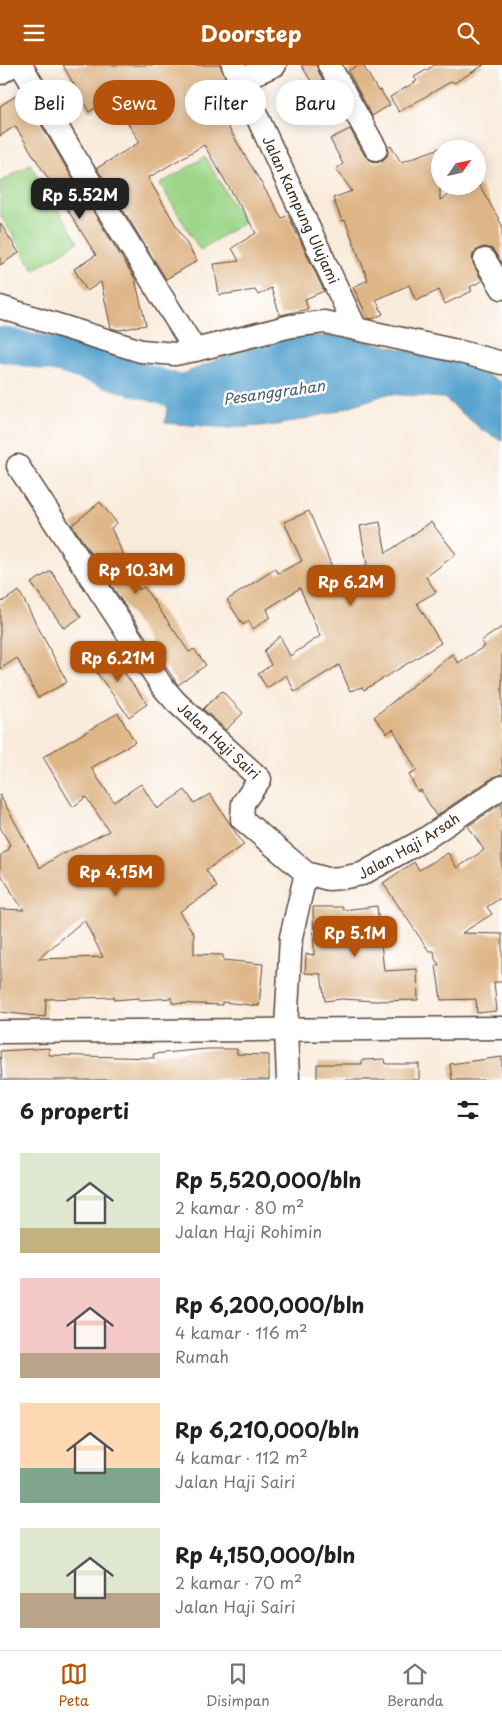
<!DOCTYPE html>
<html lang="id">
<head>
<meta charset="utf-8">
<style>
	:root { --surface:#fff; --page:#f2f2f2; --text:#202124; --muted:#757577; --line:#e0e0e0; --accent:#b45309 }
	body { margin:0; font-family:"Playpen Sans",sans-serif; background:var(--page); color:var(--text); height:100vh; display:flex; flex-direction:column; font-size:19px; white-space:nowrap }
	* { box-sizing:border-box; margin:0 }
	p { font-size:16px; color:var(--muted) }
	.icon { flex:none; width:28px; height:28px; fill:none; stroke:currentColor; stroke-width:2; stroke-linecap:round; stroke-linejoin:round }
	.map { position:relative; height:1015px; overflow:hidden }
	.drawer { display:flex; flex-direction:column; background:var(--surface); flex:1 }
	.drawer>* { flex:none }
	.top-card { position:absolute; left:15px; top:15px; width:472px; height:45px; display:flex; gap:10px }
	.needle { width:32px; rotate:56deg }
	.tools { position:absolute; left:431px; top:75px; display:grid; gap:10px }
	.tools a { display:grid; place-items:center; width:55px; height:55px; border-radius:50%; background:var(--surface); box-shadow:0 2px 12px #0003; font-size:25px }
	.price { position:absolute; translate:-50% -42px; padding:0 11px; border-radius:10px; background:var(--accent); color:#fff; font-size:16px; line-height:32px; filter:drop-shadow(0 1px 2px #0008) }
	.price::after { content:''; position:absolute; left:50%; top:30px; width:15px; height:11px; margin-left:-8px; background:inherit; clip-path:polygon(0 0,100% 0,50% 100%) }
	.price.selected { background:#222; color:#fff }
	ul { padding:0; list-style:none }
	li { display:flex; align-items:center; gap:15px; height:125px; padding:0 20px }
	li span { display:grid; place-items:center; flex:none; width:140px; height:100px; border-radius:0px; color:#555 }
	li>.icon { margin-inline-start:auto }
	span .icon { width:60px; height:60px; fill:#fffc; stroke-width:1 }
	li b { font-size:21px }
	h2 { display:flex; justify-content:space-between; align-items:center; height:60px; padding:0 20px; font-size:21px }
	.tag { padding:0 18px; border-radius:22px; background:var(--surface); box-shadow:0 2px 12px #0003; font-size:18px; line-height:45px }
	.tag.selected { background:var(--accent); color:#fff }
	header { display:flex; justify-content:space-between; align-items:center; height:65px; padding:0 20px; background:var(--accent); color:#fff; font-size:22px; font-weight:700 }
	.dock { display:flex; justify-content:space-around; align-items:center; height:70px; border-top:1px solid var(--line); background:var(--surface); font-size:14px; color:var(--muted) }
	.dock a { display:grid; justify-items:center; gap:2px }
	.dock .selected { color:var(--accent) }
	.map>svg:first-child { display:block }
</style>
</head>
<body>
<header><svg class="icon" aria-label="menu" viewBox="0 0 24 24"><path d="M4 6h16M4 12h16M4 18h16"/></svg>Doorstep<svg class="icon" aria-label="search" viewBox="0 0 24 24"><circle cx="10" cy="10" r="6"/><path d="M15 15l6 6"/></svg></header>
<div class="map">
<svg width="502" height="1015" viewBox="0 0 502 1015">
	<rect width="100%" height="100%" fill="#fff"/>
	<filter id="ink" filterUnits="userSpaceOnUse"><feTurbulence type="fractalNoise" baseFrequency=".02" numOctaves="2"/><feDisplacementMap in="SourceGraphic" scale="10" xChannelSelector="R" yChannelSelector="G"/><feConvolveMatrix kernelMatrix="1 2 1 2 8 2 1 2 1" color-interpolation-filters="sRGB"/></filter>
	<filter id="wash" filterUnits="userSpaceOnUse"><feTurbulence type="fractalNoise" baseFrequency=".0096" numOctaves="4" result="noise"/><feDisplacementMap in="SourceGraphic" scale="20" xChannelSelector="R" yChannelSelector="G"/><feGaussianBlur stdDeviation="1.12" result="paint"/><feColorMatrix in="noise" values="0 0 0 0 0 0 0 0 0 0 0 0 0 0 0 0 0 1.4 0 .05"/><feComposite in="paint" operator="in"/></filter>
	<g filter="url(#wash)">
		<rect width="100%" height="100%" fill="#f9ebdb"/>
		<path fill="#9cd588" stroke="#6c8053" d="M 205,92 L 244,157 L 200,185 L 160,119 Z
			M 30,99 L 78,177 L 34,205 L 0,150 L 0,117 Z"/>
		<path fill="#57a3cf" stroke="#496676" d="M 285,270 L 348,272 L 462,298 L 502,318 L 502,376 L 481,364 L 444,333 L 387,329 L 330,348 L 277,360 L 229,363 L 165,358 L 171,314 L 254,280 Z"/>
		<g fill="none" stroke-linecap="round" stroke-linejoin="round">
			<path stroke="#57a3cf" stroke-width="35" d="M 0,279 L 62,291 L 211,337 L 216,336"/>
		</g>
		<g id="blocks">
			<path fill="#deb587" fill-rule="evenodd" d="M 63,0 L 220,0 L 237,39 L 221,50 L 282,153 L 288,150 L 324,226 L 305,234 L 308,244 L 280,250 L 271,223 L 258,230 L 255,225 L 219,230 L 214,199 L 239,196 L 232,183 L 256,168 L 204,80 L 148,113 L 197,196 L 166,214 L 97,103 L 140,77 L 111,33 L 89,47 Z
				M 301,0 L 316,0 L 323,17 L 315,22 Z
				M 358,0 L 363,0 L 378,26 L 380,25 L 390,40 L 372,51 L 348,6 Z
				M 435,0 L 484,0 L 454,18 L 452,16 L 399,47 L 390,32 L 417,16 L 414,12 Z
				M 22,27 L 68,106 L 135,214 L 146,260 L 119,265 L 111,263 L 101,217 L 87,226 L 74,204 L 96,190 L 15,61 L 0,71 L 0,41 Z
				M 350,64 L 365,91 L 370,95 L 375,97 L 382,96 L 387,91 L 389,82 L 391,81 L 401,97 L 440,83 L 440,135 L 464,121 L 480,121 L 502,160 L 502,198 L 492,184 L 484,182 L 478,184 L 473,189 L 472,196 L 482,216 L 470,222 L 472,226 L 445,239 L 439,225 L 416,236 L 409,220 L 376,235 L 383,249 L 373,254 L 368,253 L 353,222 L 368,215 L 345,155 L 342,156 L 333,133 L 352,126 L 336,104 L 343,99 L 330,74 Z
				M 0,158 L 19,188 L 0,200 Z
				M 100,437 L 117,458 L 111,463 L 139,525 L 144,522 L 189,587 L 194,584 L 206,600 L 178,620 L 111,520 L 102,500 L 99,501 L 72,460 Z
				M 309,446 L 339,519 L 367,499 L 360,461 L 380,457 L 386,488 L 431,457 L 456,489 L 426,512 L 436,527 L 417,538 L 441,578 L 364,625 L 362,622 L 350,626 L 339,600 L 295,627 L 286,610 L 267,623 L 258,609 L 271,600 L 264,586 L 280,571 L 290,591 L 320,571 L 300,523 L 267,544 L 270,552 L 253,564 L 249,556 L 243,560 L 227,535 L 275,504 L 278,508 L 302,496 L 284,457 Z
				M 51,506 L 81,552 L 64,563 L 31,518 Z
				M 19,526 L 67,617 L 38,633 L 17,593 L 0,604 L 0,538 Z
				M 502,562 L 502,709 L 495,711 L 436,751 L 421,725 L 418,727 L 409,710 L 417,706 L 393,664 L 387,668 L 374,652 L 452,589 L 458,598 L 485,581 L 481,576 Z
				M 107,584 L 147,639 L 129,652 L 89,597 Z
				M 222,626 L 243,648 L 226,665 L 203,644 Z
				M 118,648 L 135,677 L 91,703 L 114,737 L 141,719 L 157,744 L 185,725 L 194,738 L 210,729 L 244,780 L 206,805 L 217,822 L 179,847 L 194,869 L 194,889 L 223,890 L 223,895 L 263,899 L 259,941 L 222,937 L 222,940 L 172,938 L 172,933 L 140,935 L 139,933 L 114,935 L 114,932 L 46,934 L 45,952 L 0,947 L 0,844 L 24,845 L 10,826 L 11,825 L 0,808 L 0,791 L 9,784 L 8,781 L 10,780 L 0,762 L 0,730 L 40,803 L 63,788 L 64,789 L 109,766 L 86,732 L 73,742 L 43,692 ZM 84,855 L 103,892 L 38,894 Z
				M 502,738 L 502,832 L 487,842 L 492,849 L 462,868 L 502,869 L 502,917 L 494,917 L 497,946 L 477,948 L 476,934 L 441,935 L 436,900 L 439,900 L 435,894 L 434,886 L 429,886 L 383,818 L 414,797 L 419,805 L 448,788 L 457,803 L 484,785 L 468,761 Z
				M 377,841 L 384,906 L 417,904 L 418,935 L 376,936 L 342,934 L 325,936 L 321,909 L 305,908 L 306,889 L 314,890 L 313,842 L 343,842 L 343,845 Z
				M 49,983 L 49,990 L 154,993 L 153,989 L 207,984 L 237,984 L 237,989 L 269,990 L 269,1015 L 2,1015 L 0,986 Z
				M 502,992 L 502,1015 L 452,1015 L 450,999 Z
				M 385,994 L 386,999 L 419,999 L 419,1015 L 317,1015 L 317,999 L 362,999 L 362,995 Z"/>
		</g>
	</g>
	<g filter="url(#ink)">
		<use href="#blocks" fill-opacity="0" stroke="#58473a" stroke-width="1"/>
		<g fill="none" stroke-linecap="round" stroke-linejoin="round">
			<defs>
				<g id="minor">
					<path d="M 21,0 L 79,99 L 195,285"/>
					<path id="s1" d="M 233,0 L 355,262"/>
					<path d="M 329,0 L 376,84"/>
					<path d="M 0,8 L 13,0"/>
					<path d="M 240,15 L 275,0"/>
					<path d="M 485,195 L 502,223"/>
					<path d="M 0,242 L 141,286 L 175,289 L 195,285 L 291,261 L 324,257 L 457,286 L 502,298"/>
					<path id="s2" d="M 18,401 L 162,621 L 176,637 L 260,714 L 243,738 L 242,754 L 306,808 L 328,814 L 341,813 L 362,809 L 425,774 L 502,722"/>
					<path d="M 0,967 L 502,963"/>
					<path d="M 288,1015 L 286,963 L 291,872 L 306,808"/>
				</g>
			</defs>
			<use href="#minor" stroke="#58473a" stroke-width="25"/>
			<use href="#minor" stroke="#fff" stroke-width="22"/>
		</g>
	</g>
	<g text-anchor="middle" stroke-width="5" stroke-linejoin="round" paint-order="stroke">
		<g font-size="14" fill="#3b2a1e" stroke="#fff">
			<text dy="5" stroke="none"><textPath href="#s1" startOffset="160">Jalan Kampung Ulujami</textPath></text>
			<text dy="5" stroke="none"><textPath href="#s2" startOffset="342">Jalan Haji Sairi</textPath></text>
			<text dy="5" stroke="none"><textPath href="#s2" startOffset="639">Jalan Haji Arsah</textPath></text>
		</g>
		<g font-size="15" font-style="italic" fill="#48606e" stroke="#fff">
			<text transform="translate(274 328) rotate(-8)" y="5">Pesanggrahan</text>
		</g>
	</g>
</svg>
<div class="tools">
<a><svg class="needle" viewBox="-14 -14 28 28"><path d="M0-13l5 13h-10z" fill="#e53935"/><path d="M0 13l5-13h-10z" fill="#757577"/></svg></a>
</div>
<b class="price selected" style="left:80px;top:155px">Rp 5.52M</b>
<b class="price" style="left:136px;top:530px">Rp 10.3M</b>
<b class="price" style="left:351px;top:542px">Rp 6.2M</b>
<b class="price" style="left:118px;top:618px">Rp 6.21M</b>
<b class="price" style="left:116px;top:832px">Rp 4.15M</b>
<b class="price" style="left:355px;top:893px">Rp 5.1M</b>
<div class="top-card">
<a class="tag">Beli</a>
<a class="tag selected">Sewa</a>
<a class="tag">Filter</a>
<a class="tag">Baru</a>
</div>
</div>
<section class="drawer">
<h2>6 properti<svg class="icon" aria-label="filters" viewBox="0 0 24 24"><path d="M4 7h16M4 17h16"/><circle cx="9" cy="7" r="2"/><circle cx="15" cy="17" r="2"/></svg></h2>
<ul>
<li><span style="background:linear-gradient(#dfe7d0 75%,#c2b280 0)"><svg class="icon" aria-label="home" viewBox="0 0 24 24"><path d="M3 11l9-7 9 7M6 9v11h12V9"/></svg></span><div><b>Rp 5,520,000/bln</b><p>2 kamar · 80 m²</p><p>Jalan Haji Rohimin</p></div></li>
<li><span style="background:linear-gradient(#f6c9c9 75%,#b9a48a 0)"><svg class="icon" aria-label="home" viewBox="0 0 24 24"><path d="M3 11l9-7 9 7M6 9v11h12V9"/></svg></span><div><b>Rp 6,200,000/bln</b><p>4 kamar · 116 m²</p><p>Rumah</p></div></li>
<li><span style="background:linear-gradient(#ffd9b3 65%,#7fa58c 0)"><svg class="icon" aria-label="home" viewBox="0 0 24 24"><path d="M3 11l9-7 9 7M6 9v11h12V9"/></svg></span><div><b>Rp 6,210,000/bln</b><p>4 kamar · 112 m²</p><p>Jalan Haji Sairi</p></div></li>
<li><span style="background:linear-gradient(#dfe7d0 65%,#b9a48a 0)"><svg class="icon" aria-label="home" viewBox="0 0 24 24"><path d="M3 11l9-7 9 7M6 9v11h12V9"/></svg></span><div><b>Rp 4,150,000/bln</b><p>2 kamar · 70 m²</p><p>Jalan Haji Sairi</p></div></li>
</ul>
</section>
<nav class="dock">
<a class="selected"><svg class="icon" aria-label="map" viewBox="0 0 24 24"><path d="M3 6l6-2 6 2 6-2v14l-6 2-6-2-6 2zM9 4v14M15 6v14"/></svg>Peta</a>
<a><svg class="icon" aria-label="saved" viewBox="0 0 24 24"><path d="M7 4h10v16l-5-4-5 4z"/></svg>Disimpan</a>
<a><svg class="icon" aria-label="home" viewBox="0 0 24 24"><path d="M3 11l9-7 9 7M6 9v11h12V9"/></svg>Beranda</a>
</nav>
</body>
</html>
